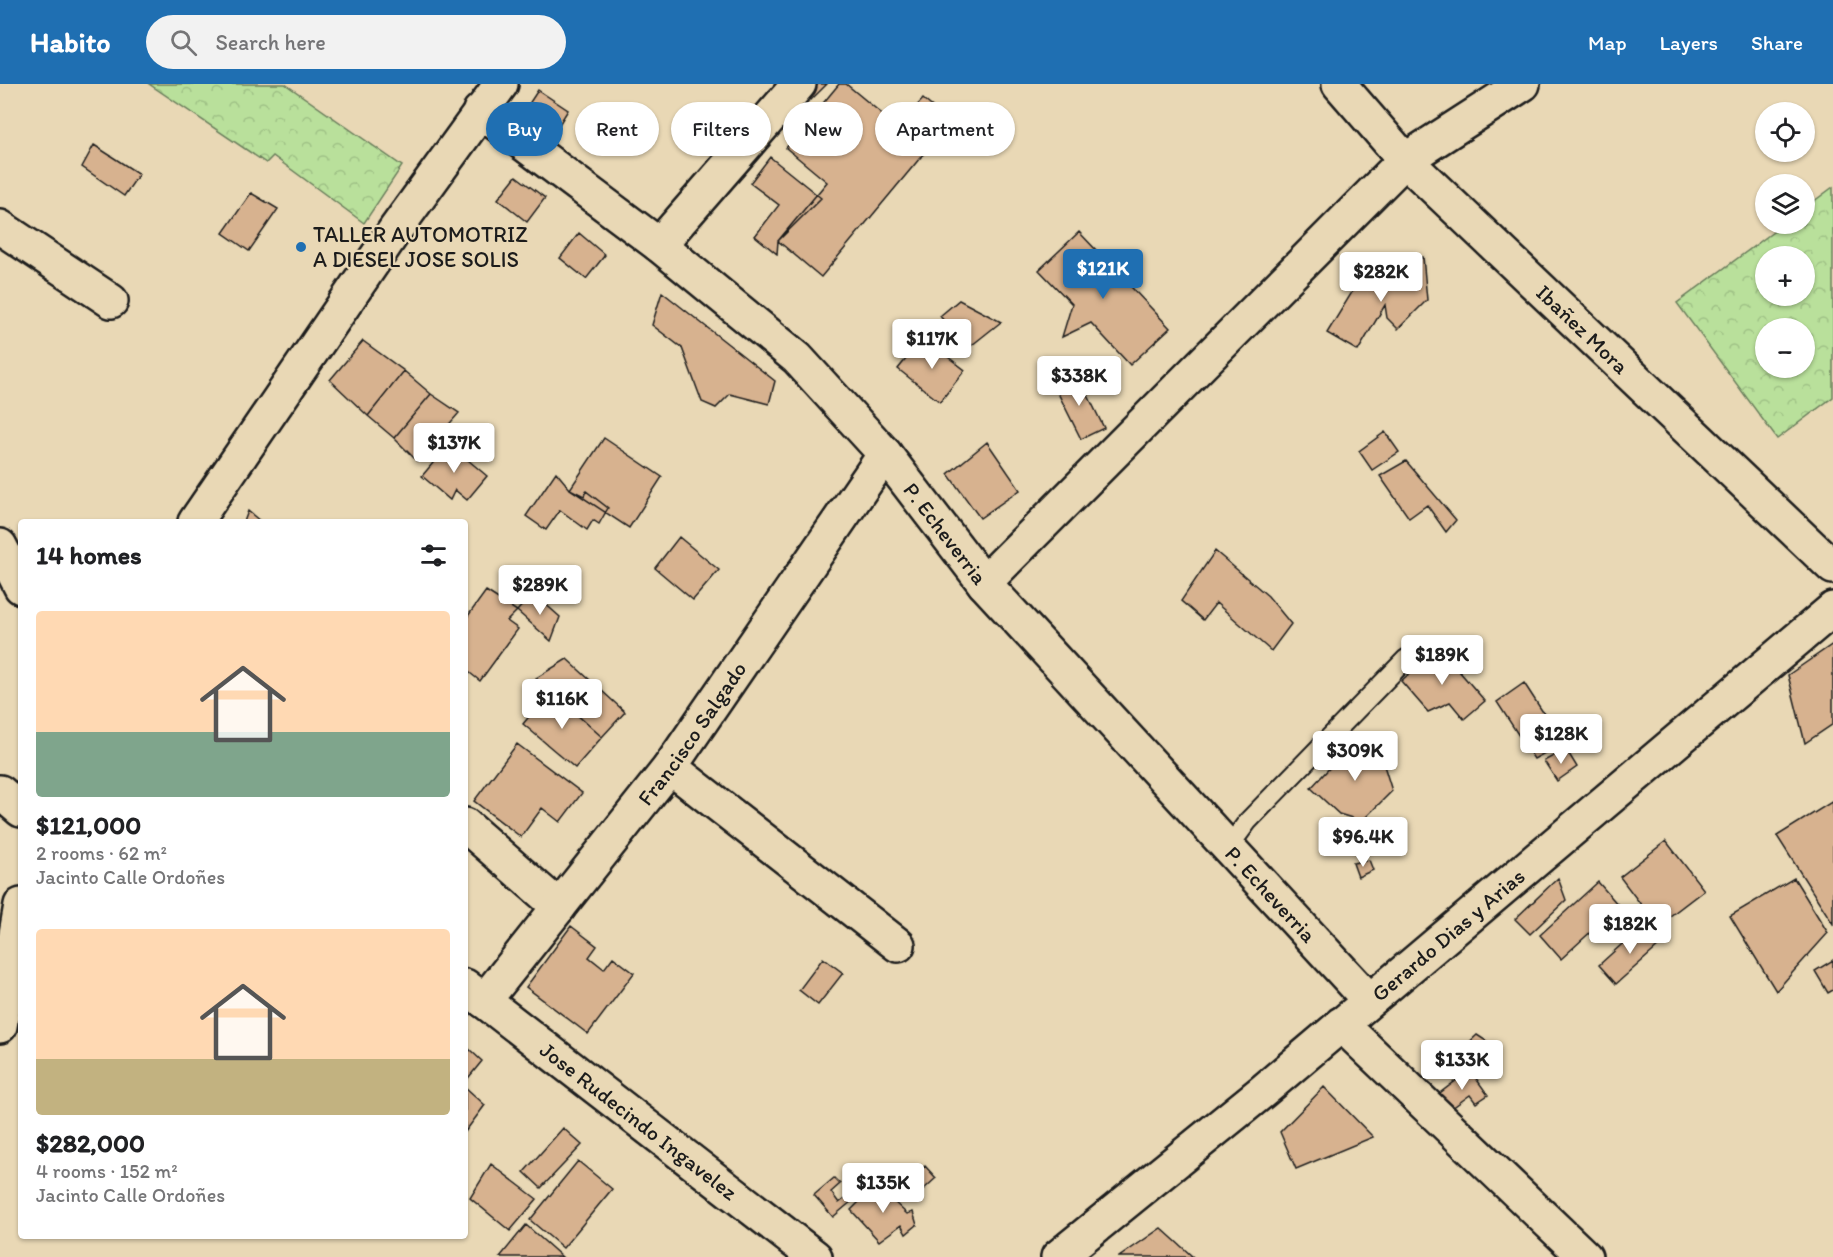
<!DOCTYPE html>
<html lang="en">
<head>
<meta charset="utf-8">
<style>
	:root { --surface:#fff; --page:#f2f2f2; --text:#202124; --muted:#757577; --accent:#1f6fb2 }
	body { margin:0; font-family:Itim,sans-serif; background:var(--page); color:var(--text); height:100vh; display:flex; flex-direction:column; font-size:22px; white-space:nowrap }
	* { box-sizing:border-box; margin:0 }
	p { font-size:20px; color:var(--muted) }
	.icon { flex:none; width:33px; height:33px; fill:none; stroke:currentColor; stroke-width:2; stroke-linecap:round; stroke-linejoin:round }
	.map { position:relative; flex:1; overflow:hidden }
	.drawer { position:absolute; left:18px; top:435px; width:450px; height:720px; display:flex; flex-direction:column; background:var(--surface); border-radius:6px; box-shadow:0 2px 4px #0004 }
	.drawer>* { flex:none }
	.banner { position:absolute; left:486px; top:18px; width:570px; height:54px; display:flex; gap:12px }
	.fabs { position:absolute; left:1755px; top:18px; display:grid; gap:12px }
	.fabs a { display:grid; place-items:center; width:60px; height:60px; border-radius:50%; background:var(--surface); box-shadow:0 2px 4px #0004; font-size:30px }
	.price { position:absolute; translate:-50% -51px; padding:0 14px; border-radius:6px; background:#fff; color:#222; font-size:20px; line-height:39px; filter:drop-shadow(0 2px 3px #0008) }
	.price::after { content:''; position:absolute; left:50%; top:36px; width:18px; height:14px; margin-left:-9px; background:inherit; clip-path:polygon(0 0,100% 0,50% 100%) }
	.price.selected { background:var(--accent); color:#fff }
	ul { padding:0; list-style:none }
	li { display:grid; align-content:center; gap:12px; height:318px; padding:0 18px }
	li span { display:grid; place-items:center; height:186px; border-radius:6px; color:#555 }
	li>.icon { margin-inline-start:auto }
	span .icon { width:108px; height:108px; fill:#fffc; stroke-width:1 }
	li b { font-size:26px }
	h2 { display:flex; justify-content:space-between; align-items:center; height:72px; padding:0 18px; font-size:26px }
	.chip { padding:0 21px; border-radius:27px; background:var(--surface); box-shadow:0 2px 4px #0004; font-size:21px; line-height:54px }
	.chip.selected { background:var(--accent); color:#fff }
	header { display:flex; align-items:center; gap:36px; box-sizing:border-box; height:84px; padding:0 30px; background:var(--accent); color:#fff }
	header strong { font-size:28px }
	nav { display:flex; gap:33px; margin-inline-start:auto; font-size:21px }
	.search { width:420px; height:54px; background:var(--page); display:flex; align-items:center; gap:15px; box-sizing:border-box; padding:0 21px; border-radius:33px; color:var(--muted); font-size:22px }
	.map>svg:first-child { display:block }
</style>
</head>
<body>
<header>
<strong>Habito</strong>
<div class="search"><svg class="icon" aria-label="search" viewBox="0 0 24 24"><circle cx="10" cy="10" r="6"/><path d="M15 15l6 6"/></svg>Search here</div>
<nav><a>Map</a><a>Layers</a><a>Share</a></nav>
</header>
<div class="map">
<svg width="1833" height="1173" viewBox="0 0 1833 1173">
	<defs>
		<pattern id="forest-crowns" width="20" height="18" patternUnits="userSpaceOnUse" patternTransform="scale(1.5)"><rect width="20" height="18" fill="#b9e09b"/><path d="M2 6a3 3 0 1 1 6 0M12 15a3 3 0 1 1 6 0" fill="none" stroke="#9ec085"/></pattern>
	</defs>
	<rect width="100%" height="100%" fill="#e9d8b5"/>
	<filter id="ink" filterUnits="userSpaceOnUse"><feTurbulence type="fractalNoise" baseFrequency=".0167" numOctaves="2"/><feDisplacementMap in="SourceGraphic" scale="12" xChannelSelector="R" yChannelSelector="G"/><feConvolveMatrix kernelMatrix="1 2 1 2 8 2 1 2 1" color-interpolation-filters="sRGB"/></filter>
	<g filter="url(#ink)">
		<path fill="url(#forest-crowns)" stroke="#6a7e5c" stroke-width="1.5" fill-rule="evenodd" d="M 149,0 L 285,0 L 402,82 L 364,139 L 273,72 L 266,79 Z
			M 1833,103 L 1833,313 L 1777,355 L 1677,219 L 1784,140 L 1804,140 L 1805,124 ZM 1766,172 L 1804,172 L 1804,212 L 1766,212 ZM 1766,244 L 1804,244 L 1804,284 L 1766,284 Z"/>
		<path fill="#d7b28f" stroke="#1c1c1c" stroke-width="1.5" d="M 803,0 L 827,0 L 811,16 L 794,10 Z
			M 839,0 L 846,0 L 898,43 L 923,15 L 950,38 L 821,193 L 778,157 L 827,98 L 786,64 Z
			M 538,6 L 568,26 L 552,52 L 521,32 Z
			M 94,61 L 139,90 L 124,112 L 82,83 Z
			M 770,73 L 821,114 L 778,157 L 777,170 L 755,152 L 779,121 L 750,99 Z
			M 516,92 L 545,114 L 527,138 L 498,115 Z
			M 251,109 L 278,125 L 249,167 L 223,149 Z
			M 1079,148 L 1170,244 L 1130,281 L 1091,239 L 1062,253 L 1072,220 L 1039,186 Z
			M 579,149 L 605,171 L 586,195 L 560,174 Z
			M 1423,173 L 1427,216 L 1398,245 L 1387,234 L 1385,221 L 1358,267 L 1327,249 L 1357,200 Z
			M 662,208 L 775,297 L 769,320 L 730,310 L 716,324 L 702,318 L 682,264 L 652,241 Z
			M 959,216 L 1001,238 L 967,265 L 940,232 Z
			M 923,254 L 965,286 L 940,318 L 898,285 Z
			M 363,257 L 404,287 L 368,332 L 330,296 Z
			M 404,287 L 431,310 L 394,354 L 368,332 Z
			M 1078,291 L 1104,344 L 1081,355 L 1055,303 Z
			M 431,310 L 459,329 L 417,377 L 394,354 Z
			M 1385,348 L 1399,368 L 1372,386 L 1359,367 Z
			M 604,354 L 662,393 L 629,444 L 570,405 Z
			M 987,358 L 1020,406 L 980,434 L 948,390 Z
			M 449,360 L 487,392 L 467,416 L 455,406 L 450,416 L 422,392 Z
			M 1406,377 L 1456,436 L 1446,448 L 1427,421 L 1409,434 L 1380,392 Z
			M 556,388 L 570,405 L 584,412 L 586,407 L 608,424 L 599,440 L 593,436 L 587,446 L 560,426 L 546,446 L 526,432 Z
			M 248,427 L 261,438 L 244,438 Z
			M 679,453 L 719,486 L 693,516 L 655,484 Z
			M 1215,467 L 1268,512 L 1291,540 L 1271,567 L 1216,519 L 1203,536 L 1181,517 Z
			M 486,507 L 517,527 L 507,537 L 518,545 L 480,597 L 465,585 L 465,536 Z
			M 533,509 L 560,533 L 551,557 L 517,527 Z
			M 1833,560 L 1833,640 L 1805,659 L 1788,591 Z
			M 1439,564 L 1485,617 L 1464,635 L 1450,618 L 1428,628 L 1401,597 Z
			M 567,575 L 625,628 L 602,653 L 536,594 Z
			M 1524,599 L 1563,659 L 1534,675 L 1497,618 Z
			M 550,607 L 602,653 L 575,684 L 523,640 Z
			M 1358,653 L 1382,675 L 1392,707 L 1362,737 L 1339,730 L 1311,704 Z
			M 517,660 L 582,709 L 560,738 L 542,724 L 521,753 L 474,717 Z
			M 1566,665 L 1577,683 L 1557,697 L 1544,677 Z
			M 1833,717 L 1833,840 L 1777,752 Z
			M 1666,757 L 1704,806 L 1657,842 L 1620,793 Z
			M 1369,776 L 1373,786 L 1358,793 L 1353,779 Z
			M 1558,794 L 1566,816 L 1530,850 L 1515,835 Z
			M 1794,794 L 1828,849 L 1776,907 L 1730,832 Z
			M 1598,798 L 1619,822 L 1561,875 L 1540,851 Z
			M 1643,841 L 1660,861 L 1616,900 L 1599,881 Z
			M 571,842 L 597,862 L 589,873 L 604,885 L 613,873 L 634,889 L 588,950 L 526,903 Z
			M 823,874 L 843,889 L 818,921 L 799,906 Z
			M 1833,876 L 1833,906 L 1828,909 L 1815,887 Z
			M 1477,951 L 1494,962 L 1476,979 L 1462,965 Z
			M 469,965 L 482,977 L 465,998 L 465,971 Z
			M 1470,986 L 1488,1011 L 1476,1019 L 1470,1011 L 1448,1027 L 1436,1012 Z
			M 465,1003 L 485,1021 L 465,1048 Z
			M 1324,1003 L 1373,1053 L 1296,1085 L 1280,1048 Z
			M 563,1044 L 582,1061 L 541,1104 L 524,1088 Z
			M 578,1077 L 612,1105 L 563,1164 L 530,1136 Z
			M 491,1080 L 537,1115 L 510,1147 L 470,1114 Z
			M 925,1082 L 936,1094 L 924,1105 L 914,1092 Z
			M 834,1094 L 840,1100 L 831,1108 L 839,1119 L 848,1112 L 852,1117 L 833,1133 L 814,1111 Z
			M 876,1101 L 907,1130 L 913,1128 L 917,1141 L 906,1150 L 901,1141 L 879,1157 L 851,1126 Z
			M 526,1141 L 562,1173 L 500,1173 Z
			M 1161,1144 L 1193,1173 L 1119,1173 Z"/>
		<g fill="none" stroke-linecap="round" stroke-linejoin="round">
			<defs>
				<path id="lane" d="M 1228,764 L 1248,737 L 1406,575"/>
				<g id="street">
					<path id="s1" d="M 1339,0 L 1405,76 L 1833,483"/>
					<path id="s2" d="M 480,27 L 659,161 L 797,274 L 885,370 L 984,499 L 1369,916"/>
					<path d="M 0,143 L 111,217"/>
					<path d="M 659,161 L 799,0"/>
					<path d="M 984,499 L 1405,76 L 1523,0"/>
					<path d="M 670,683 L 898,861"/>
					<path d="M 0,708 L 21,726"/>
					<path d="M 465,741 L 559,823"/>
					<path id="s3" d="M 465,902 L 815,1173"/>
					<path id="s4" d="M 484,917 L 670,683 L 885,370"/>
					<path d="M 1341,940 L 1585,1173"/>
					<path id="s5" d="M 1058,1173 L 1263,1007 L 1833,525"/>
				</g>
				<path id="secondary" d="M 195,438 L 395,146 L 501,0
					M 0,462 L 21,503
					M 0,942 L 21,821"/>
			</defs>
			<use href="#lane" stroke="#1c1c1c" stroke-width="22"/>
			<use href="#street" stroke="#1c1c1c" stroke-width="38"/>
			<use href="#secondary" stroke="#1c1c1c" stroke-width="38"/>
			<use href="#lane" stroke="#e9d8b5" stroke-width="18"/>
			<use href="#street" stroke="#e9d8b5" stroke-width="33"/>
			<use href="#secondary" stroke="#e9d8b5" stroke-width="33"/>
		</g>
	</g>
	<circle fill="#1f6fb2" stroke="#e9d8b5" stroke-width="2" cx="301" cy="163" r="6"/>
	<g text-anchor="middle" stroke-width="4.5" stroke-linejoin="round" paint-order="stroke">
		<g font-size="22" fill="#1c1c1c" stroke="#e9d8b5" text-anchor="start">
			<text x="313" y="158">TALLER AUTOMOTRIZ<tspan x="313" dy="25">A DIESEL JOSE SOLIS</tspan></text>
		</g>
		<g font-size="22" fill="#1c1c1c" stroke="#e9d8b5">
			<text dy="8" stroke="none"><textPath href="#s1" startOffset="346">Ibañez Mora</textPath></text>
			<text dy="8" stroke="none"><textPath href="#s2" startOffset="632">P. Echeverria</textPath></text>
			<text dy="8" stroke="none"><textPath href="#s4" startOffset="339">Francisco Salgado</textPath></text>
			<text dy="8" stroke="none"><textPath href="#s2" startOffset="1118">P. Echeverria</textPath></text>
			<text dy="8" stroke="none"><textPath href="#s5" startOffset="506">Gerardo Dias y Arias</textPath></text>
			<text dy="8" stroke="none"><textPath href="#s3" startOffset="220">Jose Rudecindo Ingavelez</textPath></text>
		</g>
	</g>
</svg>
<div class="fabs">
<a><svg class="icon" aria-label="locate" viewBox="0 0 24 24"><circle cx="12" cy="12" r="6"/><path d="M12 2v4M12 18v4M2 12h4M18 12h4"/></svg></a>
<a><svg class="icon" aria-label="layers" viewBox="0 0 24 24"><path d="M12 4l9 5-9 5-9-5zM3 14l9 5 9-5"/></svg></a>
<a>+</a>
<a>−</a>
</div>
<b class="price selected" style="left:1103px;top:216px">$121K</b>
<b class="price" style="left:1381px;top:219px">$282K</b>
<b class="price" style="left:932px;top:286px">$117K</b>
<b class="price" style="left:1079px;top:323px">$338K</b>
<b class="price" style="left:454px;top:390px">$137K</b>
<b class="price" style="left:540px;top:532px">$289K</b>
<b class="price" style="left:1442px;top:602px">$189K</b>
<b class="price" style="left:562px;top:646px">$116K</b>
<b class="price" style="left:1561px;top:681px">$128K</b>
<b class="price" style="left:1355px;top:698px">$309K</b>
<b class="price" style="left:1363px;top:784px">$96.4K</b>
<b class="price" style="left:1630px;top:871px">$182K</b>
<b class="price" style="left:1462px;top:1007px">$133K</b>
<b class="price" style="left:883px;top:1130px">$135K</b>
<div class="banner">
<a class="chip selected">Buy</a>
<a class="chip">Rent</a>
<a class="chip">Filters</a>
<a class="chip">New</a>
<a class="chip">Apartment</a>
</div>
<section class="drawer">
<h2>14 homes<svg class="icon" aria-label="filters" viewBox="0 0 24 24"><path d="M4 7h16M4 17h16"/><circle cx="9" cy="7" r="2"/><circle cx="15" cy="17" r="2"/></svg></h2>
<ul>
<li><span style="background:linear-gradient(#ffd9b3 65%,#7fa58c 0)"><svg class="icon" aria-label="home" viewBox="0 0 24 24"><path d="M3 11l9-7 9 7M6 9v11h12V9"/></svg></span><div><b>$121,000</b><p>2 rooms · 62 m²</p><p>Jacinto Calle Ordoñes</p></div></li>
<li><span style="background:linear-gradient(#ffd9b3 70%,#c2b280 0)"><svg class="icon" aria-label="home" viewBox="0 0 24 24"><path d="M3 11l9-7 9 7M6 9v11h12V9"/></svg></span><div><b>$282,000</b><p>4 rooms · 152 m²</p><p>Jacinto Calle Ordoñes</p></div></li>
</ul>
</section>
</div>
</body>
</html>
